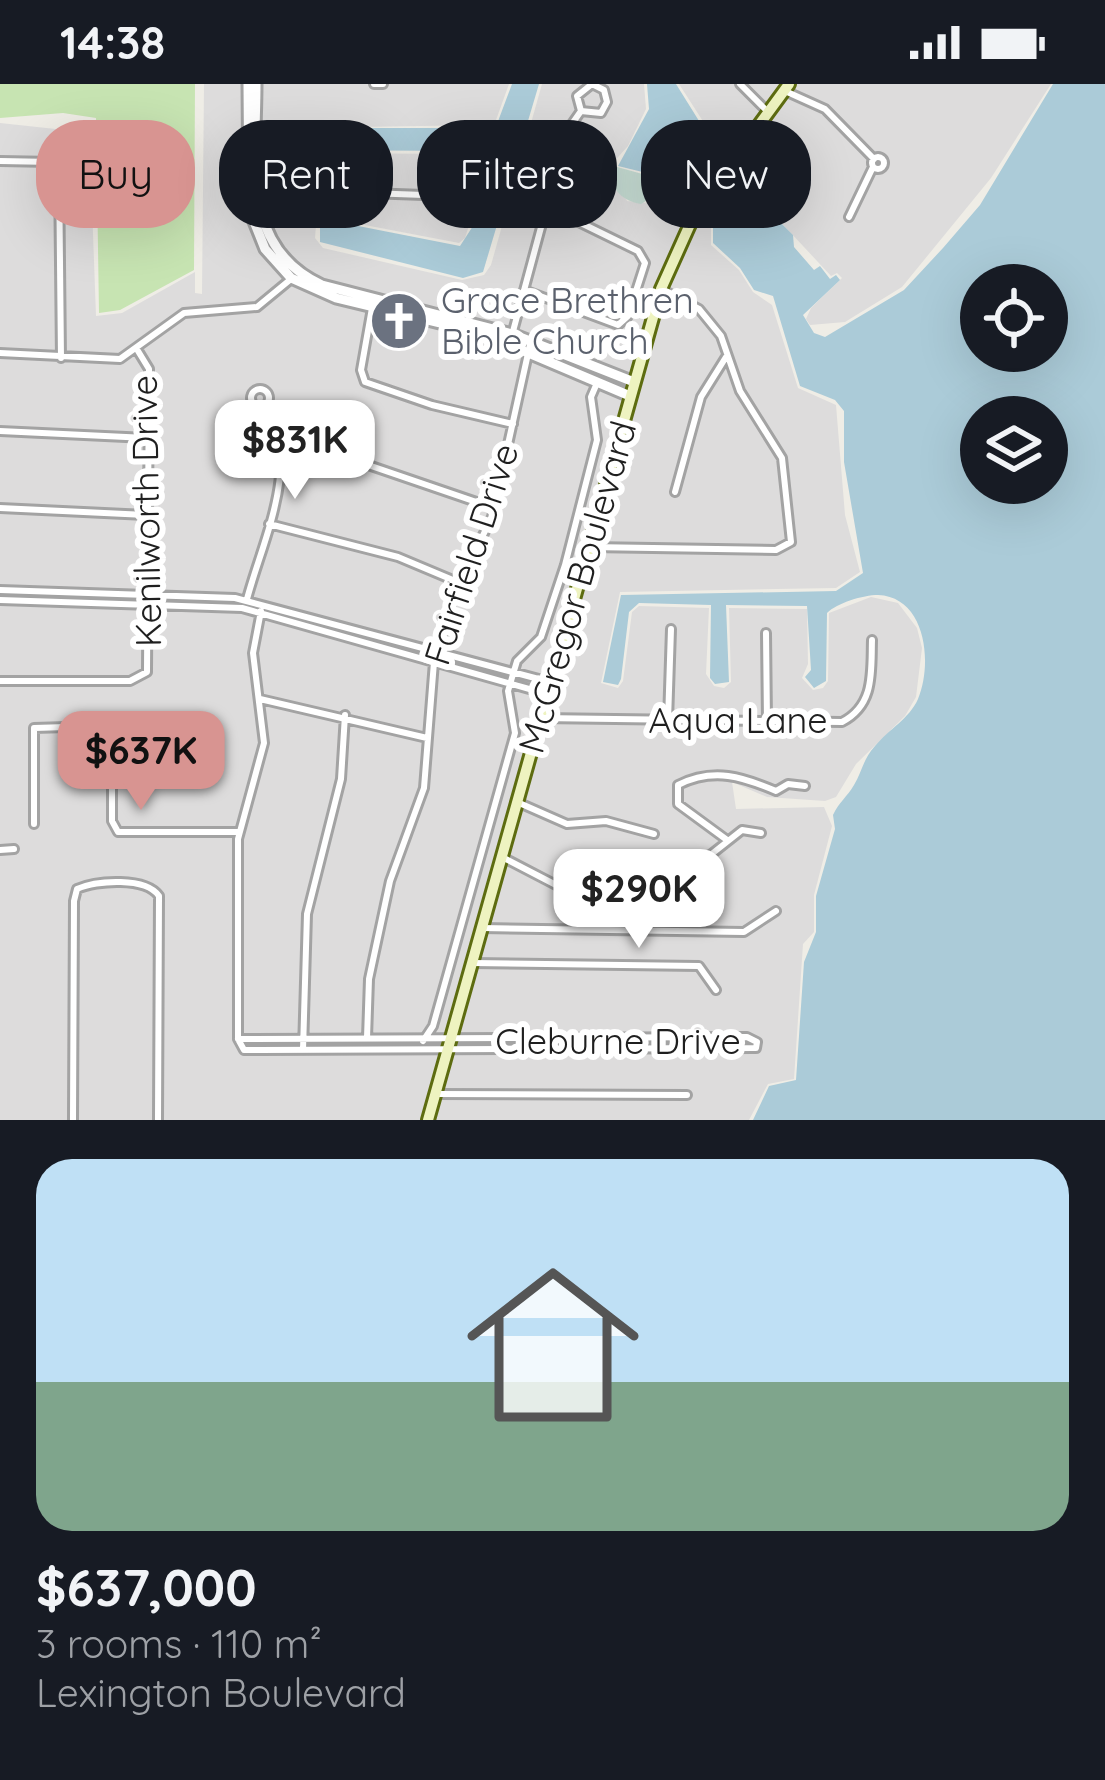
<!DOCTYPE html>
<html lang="en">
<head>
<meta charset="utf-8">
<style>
	:root { --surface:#171b24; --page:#20242c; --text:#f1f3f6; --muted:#9ea1a6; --line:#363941; --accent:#d89491 }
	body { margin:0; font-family:Quicksand,sans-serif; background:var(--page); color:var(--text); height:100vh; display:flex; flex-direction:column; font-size:45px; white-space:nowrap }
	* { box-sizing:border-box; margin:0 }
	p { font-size:39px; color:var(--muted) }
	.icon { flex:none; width:66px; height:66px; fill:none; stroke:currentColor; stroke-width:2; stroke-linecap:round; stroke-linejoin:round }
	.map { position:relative; height:1036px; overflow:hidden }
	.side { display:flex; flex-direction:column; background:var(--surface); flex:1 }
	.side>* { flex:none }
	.top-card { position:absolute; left:36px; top:36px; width:1035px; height:108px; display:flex; gap:24px }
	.tools { position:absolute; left:960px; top:180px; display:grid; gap:24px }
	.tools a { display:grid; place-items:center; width:108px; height:108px; border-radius:50%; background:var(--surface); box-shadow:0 12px 48px #0002; font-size:60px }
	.price { position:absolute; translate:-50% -102px; padding:0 27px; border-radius:24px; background:#fff; color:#222; font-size:39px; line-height:78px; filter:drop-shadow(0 3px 6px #0008) }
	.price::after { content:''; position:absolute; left:50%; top:72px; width:36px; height:27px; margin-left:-18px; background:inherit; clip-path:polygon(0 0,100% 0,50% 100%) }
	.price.current { background:var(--accent); color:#111 }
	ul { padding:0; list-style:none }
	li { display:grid; align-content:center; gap:24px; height:636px; padding:0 36px }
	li+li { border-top:3px solid var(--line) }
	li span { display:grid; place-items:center; height:372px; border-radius:36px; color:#555 }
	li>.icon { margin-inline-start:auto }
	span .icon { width:216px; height:216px; fill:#fffc; stroke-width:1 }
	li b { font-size:51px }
	.tag { padding:0 42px; border-radius:48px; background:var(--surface); box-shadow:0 12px 48px #0002; font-size:42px; line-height:108px }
	.tag.current { background:var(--accent); color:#111 }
	.status { display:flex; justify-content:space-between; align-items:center; height:84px; padding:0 60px; background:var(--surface); direction:ltr }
	.status svg { height:33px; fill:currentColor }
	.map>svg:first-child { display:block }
</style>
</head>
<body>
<div class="status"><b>14:38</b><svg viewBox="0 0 49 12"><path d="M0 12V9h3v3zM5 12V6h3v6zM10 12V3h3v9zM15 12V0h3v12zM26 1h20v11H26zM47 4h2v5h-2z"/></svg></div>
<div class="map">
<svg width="1105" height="1036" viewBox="0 0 1105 1036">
	<rect width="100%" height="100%" fill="#efede6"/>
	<path fill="#dddcdc" d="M 204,0 L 245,0 L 246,126 L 262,167 L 290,196 L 336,217 L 480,252 L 627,314 L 425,1036 L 0,1036 L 0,39 L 65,46 L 90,67 L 96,232 L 122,229 L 195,188 L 195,209 L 202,210 Z
		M 259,0 L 509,0 L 496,36 L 485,41 L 293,44 L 294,69 L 463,70 L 479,77 L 484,95 L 465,154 L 459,159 L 349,138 L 316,141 L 315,154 L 323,164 L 462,196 L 484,191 L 491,181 L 542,0 L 644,0 L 646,25 L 628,62 L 610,82 L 627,117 L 648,119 L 664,106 L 695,123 L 632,293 L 513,247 L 307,190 L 275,161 L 259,105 Z
		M 679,0 L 785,0 L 713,94 L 709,89 L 718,77 L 717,59 Z
		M 793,0 L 1051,0 L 991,94 L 902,203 L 845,238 L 810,241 L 806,235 L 811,224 L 842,194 L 837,189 L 831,192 L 749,104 L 727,105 L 719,99 Z
		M 700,126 L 711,131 L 711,161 L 739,186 L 753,208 L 772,221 L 798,304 L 836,321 L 845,431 L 860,488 L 836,504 L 620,508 L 601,599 L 618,604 L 623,597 L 632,528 L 639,522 L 709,524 L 706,590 L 714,602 L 724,604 L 731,598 L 729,524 L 807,525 L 808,580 L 802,594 L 813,606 L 823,604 L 828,597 L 829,529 L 871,513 L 898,519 L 917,544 L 922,564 L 916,613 L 905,632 L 856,680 L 836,713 L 825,717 L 767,713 L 732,698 L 736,725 L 824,723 L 832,742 L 814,811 L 814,848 L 803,860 L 794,995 L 768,1000 L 749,1036 L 431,1036 L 655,231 Z"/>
	<path fill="#c7e4b2" d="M 0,0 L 195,0 L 194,186 L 120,226 L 99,229 L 96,34 L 63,29 L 0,34 Z"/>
	<path fill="#c5dbd2" d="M 668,57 L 675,59 L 681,111 L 664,106 L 641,120 C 620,117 609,102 610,81 L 664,96 L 670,90 Z"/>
	<path fill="#abcbd8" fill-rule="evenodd" d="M 512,0 L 539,0 L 483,188 L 463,194 L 320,158 L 320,144 L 348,140 L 460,162 L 473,142 L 486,84 L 464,67 L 295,66 L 296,44 L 485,44 L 497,40 Z
		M 647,0 L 676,0 L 714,61 L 716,76 L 707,92 L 726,108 L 748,106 L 793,151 L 794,163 L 814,186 L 820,182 L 830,195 L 836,191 L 840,196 L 803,231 L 814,249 L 825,253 L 904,206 L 943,164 L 980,121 L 1053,0 L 1105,0 L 1105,1036 L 753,1036 L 769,1002 L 796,996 L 804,878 L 816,848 L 816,812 L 835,745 L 833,731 C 839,718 847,713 854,701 C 862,688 863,675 875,662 C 889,645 909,635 918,615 C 933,579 926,513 878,511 C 863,511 837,519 827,529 L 826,597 L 814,604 L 805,593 L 811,586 L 807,522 L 726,521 L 729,598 L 715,600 L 710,594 L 711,521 L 639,519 L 629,528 L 621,595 L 618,601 L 603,598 L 621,511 L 836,507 L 863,489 L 844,378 L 844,327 L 835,316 L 800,302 L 773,212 L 754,206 L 740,184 L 713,159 L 713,129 C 671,109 683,99 679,58 L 664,57 L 668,89 L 663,93 L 618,82 L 649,25 ZM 981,201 L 1047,201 L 1047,267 L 981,267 ZM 981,333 L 1047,333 L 1047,399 L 981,399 Z"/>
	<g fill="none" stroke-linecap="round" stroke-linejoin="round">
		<defs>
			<path id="minor" d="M 374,0 L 383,0
				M 740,0 L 768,28
				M 785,7 L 825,25 L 874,75
				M872 79a6 6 0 1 1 12 0a6 6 0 1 1-12 0Z
				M 0,77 L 53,78 L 59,83 L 61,274
				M 254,105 L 424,111
				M 849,133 L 873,83
				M 524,206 L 618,241 L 628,232 L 645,179 L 638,167 L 546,122
				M 372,224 L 361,286 L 365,298 L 432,321 L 513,340
				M 512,251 L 567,47 L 581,27 L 577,12 L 592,0 L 604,6 L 607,18 L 601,29 L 581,27
				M 0,269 L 120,275 L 184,229 L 257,223 L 291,195
				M251 314a9 9 0 1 1 18 0a9 9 0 1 1-18 0Z
				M 0,347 L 147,354
				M 281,368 L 336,370 L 494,424
				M 675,408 L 701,313 L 726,273
				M 0,424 L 146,431
				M 269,440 L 398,473 L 460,499
				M 589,463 L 776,466 L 791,458 L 782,374 L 740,307 L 721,252 L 699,225 L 661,205
				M 0,506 L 235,514 L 550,598
				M 247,515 C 262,458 303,377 265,322
				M 0,516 L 242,524 L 547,610
				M 766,549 L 767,638
				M 0,597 L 130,597 L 147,588 L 149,285 L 138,267
				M 260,615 L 427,654
				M 540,634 L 842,638 C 875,621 871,588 872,556
				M 668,637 L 671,545
				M 112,641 L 112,737 L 118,748 L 239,748
				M 517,718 L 567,740 L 606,737 L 654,750
				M 34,740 L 34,644 L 132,641
				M 727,756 L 678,720 L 678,701 C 714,683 743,693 776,707 L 788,700 L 805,702
				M 0,766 L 14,765
				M 502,773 L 556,801 L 640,806 L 680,795 L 742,746 L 761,749
				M 482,844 L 744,848 L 776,827
				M 473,879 L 699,882 L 716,906
				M 747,953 L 757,958 L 756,964 L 259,966 L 244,966 L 238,955 Z
				M 367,954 L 369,895 L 390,797 L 424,704 L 434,578 L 455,508 L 492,433 L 531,256
				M 238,955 L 238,755 L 264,659 L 253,569 L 261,527
				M 423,957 L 433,942 L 515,649 L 508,607 L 517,577 L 541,553 L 565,481 L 597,356 L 591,313 L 597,299
				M 303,966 L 307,830 L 341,695 L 345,631
				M 436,1010 L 687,1011
				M 73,1036 L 74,817 L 77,805 C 97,796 146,793 159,812 L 158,1036"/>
			<path id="tertiary" d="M 248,0 L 249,125 L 265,165 L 291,194 L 336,214 L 481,249 L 630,312
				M 256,0 C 256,75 240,164 322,201 L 512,250 L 634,298"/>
			<path id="secondary" d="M 428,1036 L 661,205 L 696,127 L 789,0"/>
		</defs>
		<use href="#minor" stroke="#a3a3a3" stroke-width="12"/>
		<use href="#tertiary" stroke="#a3a3a3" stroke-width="15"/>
		<use href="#secondary" stroke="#5d6c10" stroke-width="16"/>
		<use href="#minor" stroke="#fff" stroke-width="6"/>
		<use href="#tertiary" stroke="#fff" stroke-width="9"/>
		<use href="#secondary" stroke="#eef3c0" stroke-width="10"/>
	</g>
	<defs>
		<symbol id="church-disc" viewBox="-11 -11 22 22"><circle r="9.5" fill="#6b7280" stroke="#fff"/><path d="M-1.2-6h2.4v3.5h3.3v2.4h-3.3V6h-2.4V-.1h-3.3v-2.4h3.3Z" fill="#fff"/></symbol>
	</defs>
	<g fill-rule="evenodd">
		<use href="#church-disc" x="366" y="204" width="66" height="66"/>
	</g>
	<g text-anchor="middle" stroke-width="12" stroke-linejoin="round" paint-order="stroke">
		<g font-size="36" fill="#5b616d" stroke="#fff" text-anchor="start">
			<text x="441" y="229">Grace Brethren<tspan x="441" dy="41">Bible Church</tspan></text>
		</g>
		<g font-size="36" fill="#1f1f1f" stroke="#fff">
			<text transform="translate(146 427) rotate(-91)" y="13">Kenilworth Drive</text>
			<text transform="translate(471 470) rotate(-72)" y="13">Fairfield Drive</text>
			<text transform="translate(577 503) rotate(-74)" y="13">McGregor Boulevard</text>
			<text x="738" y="649">Aqua Lane</text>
			<text x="618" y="970">Cleburne Drive</text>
		</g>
	</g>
</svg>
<div class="tools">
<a><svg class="icon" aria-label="locate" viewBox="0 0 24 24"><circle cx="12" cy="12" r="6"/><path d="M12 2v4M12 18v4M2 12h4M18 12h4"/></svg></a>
<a><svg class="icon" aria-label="layers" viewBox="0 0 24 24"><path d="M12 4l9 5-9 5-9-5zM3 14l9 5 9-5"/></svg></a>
</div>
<b class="price" style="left:295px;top:418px">$831K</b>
<b class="price current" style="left:141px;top:729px">$637K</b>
<b class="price" style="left:639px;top:867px">$290K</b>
<div class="top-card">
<a class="tag current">Buy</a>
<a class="tag">Rent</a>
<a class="tag">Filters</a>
<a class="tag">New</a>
</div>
</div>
<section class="side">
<ul>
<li><span style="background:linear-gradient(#bfe0f5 60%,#7fa58c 0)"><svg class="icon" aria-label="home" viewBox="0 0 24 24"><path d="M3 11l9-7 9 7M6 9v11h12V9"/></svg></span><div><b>$637,000</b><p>3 rooms · 110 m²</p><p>Lexington Boulevard</p></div></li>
</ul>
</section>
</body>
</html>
